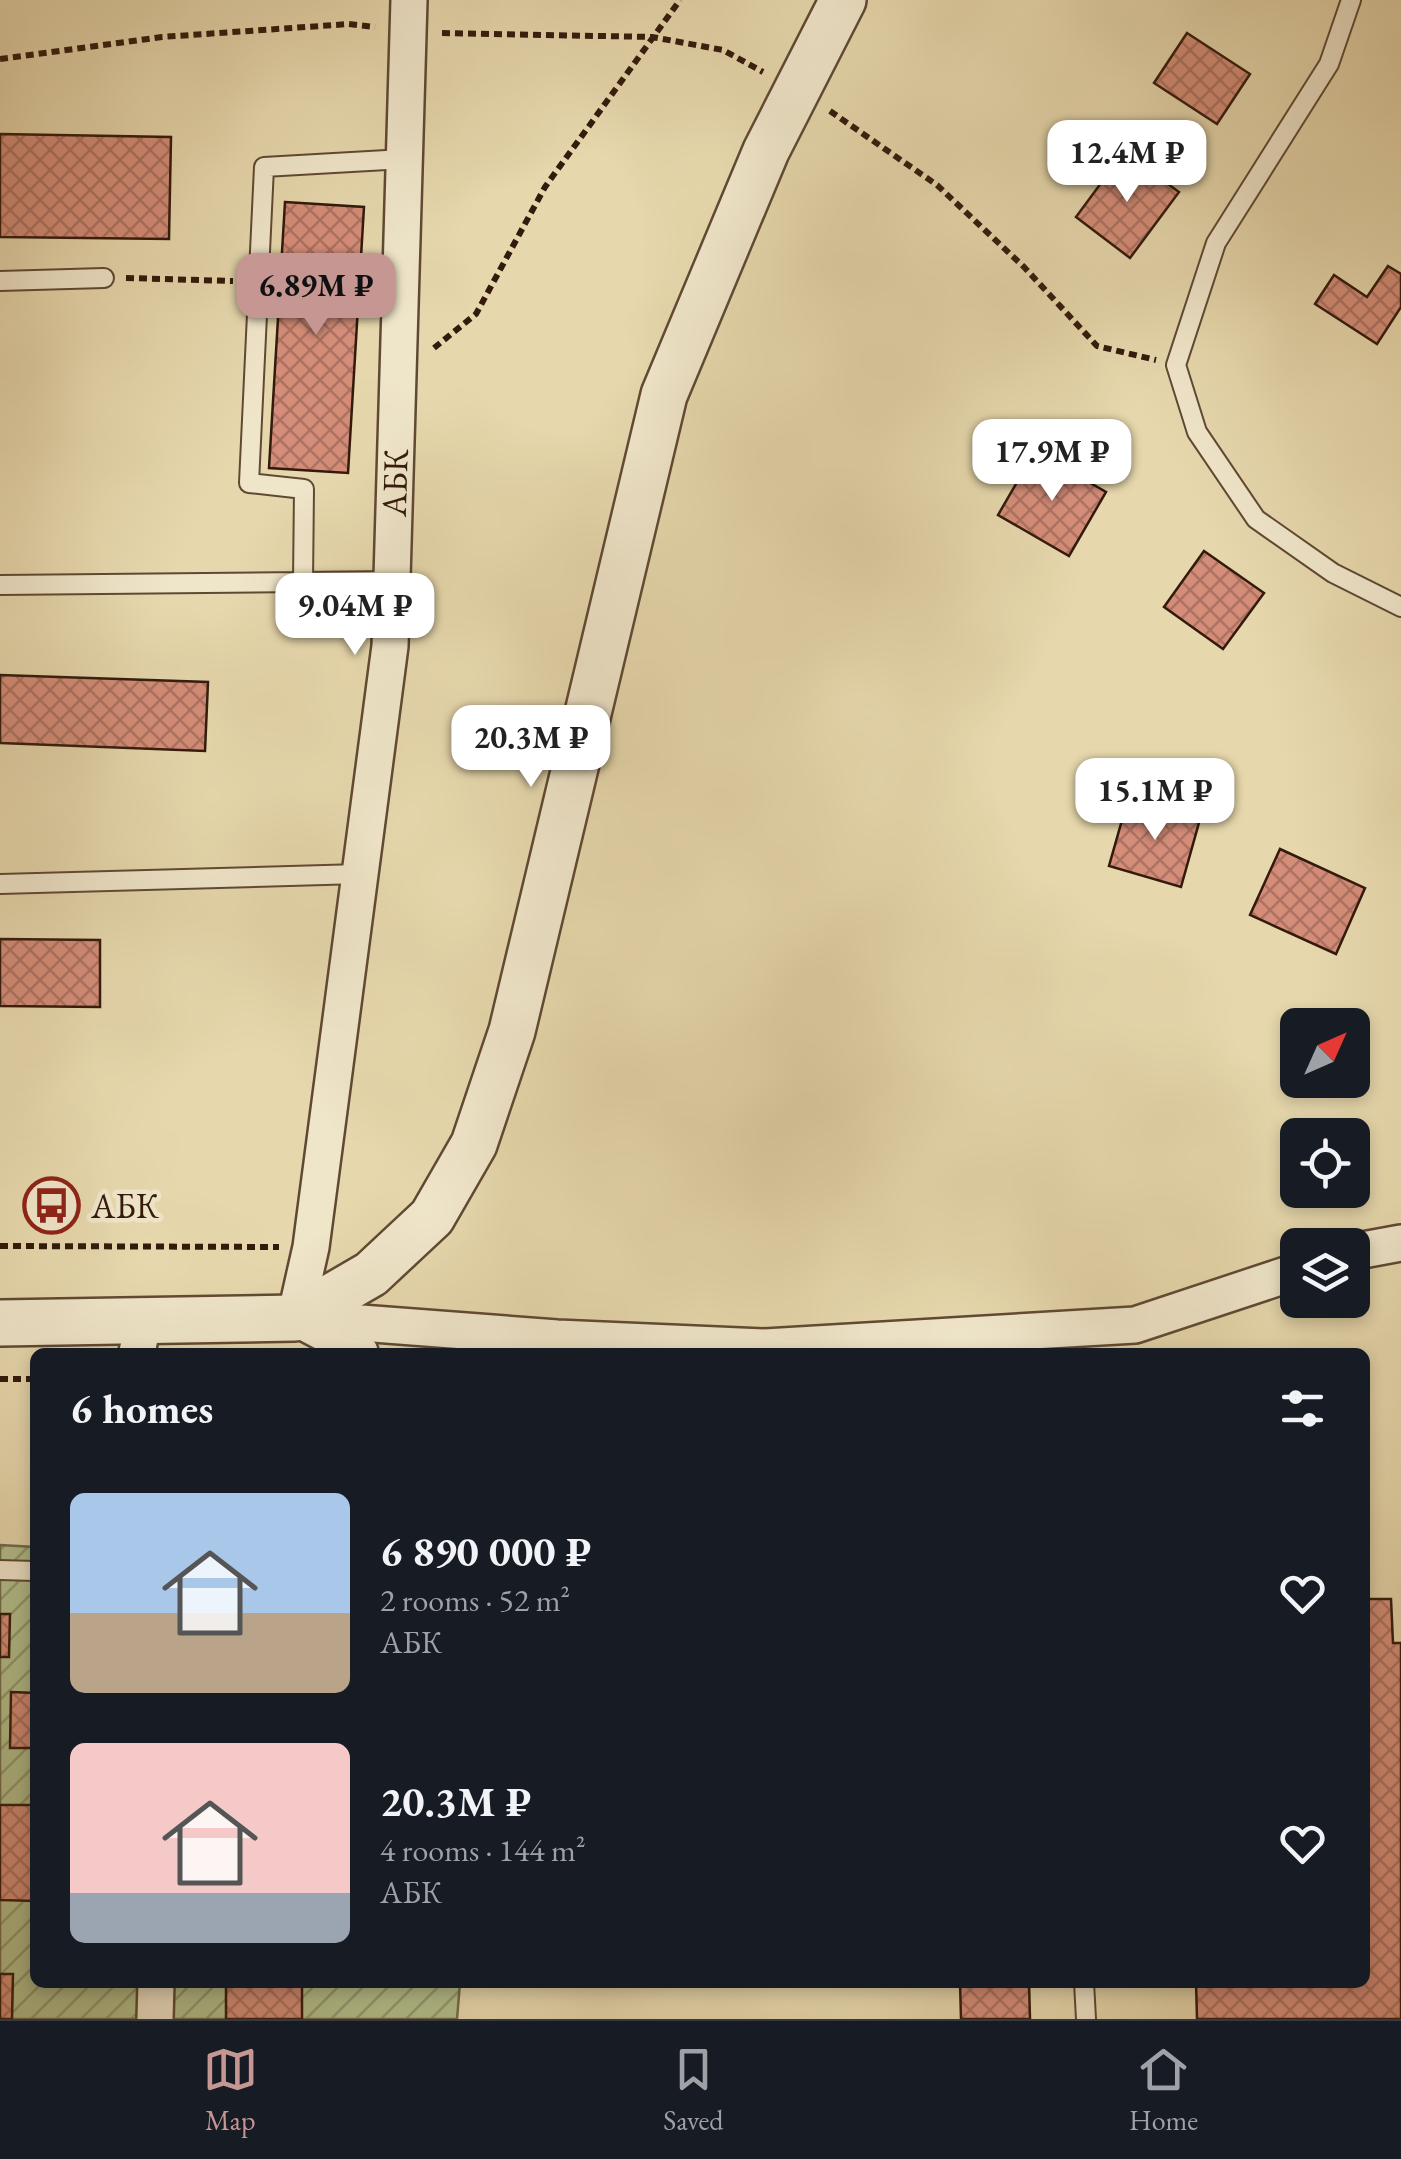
<!DOCTYPE html>
<html lang="en">
<head>
<meta charset="utf-8">
<style>
	:root { --surface:#171b24; --page:#242831; --text:#f1f3f6; --muted:#9ea1a6; --line:#363941; --accent:#c59692 }
	body { margin:0; font-family:"EB Garamond",serif; background:var(--page); color:var(--text); height:100vh; display:flex; flex-direction:column; font-size:38px; white-space:nowrap }
	* { box-sizing:border-box; margin:0 }
	p { font-size:32px; color:var(--muted) }
	.icon { flex:none; width:55px; height:55px; fill:none; stroke:currentColor; stroke-width:2; stroke-linecap:round; stroke-linejoin:round }
	.map { position:relative; flex:1; overflow:hidden }
	.details { position:absolute; left:30px; top:1348px; width:1340px; height:640px; display:flex; flex-direction:column; background:var(--surface); border-radius:15px; box-shadow:0 5px 15px #0003 }
	.details>* { flex:none }
	.needle { width:65px; rotate:45deg }
	.tools { position:absolute; left:1280px; top:1008px; display:grid; gap:20px }
	.tools a { display:grid; place-items:center; width:90px; height:90px; border-radius:15px; background:var(--surface); box-shadow:0 5px 15px #0003; font-size:50px }
	.price { position:absolute; translate:-50% -85px; padding:0 22px; border-radius:20px; background:#fff; color:#222; font-size:32px; line-height:65px; filter:drop-shadow(0 2px 5px #0008) }
	.price::after { content:''; position:absolute; left:50%; top:60px; width:30px; height:22px; margin-left:-15px; background:inherit; clip-path:polygon(0 0,100% 0,50% 100%) }
	.price.current { background:var(--accent); color:#111 }
	ul { padding:0; list-style:none }
	li { display:flex; align-items:center; gap:30px; height:250px; padding:0 40px }
	li span { display:grid; place-items:center; flex:none; width:280px; height:200px; border-radius:15px; color:#555 }
	li>.icon { margin-inline-start:auto }
	span .icon { width:120px; height:120px; fill:#fffc; stroke-width:1 }
	li b { font-size:42px }
	h2 { display:flex; justify-content:space-between; align-items:center; height:120px; padding:0 40px; font-size:42px }
	.dock { display:flex; justify-content:space-around; align-items:center; height:140px; border-top:2px solid var(--line); background:var(--surface); font-size:28px; color:var(--muted) }
	.dock a { display:grid; justify-items:center; gap:5px }
	.dock .current { color:var(--accent) }
	.map>svg:first-child { display:block }
</style>
</head>
<body>
<div class="map">
<svg width="1401" height="2019" viewBox="0 0 1401 2019">
	<defs>
		<pattern id="garden-furrows" width="10" height="10" patternUnits="userSpaceOnUse" patternTransform="scale(2.5)"><rect width="10" height="10" fill="#b2bf8c"/><path d="M-1 1l2-2M0 10L10 0M9 11l2-2" fill="none" stroke="#919a71"/></pattern>
		<pattern id="building-cross-hatch" width="8" height="8" patternUnits="userSpaceOnUse" patternTransform="scale(2.5)"><rect width="8" height="8" fill="#d48d78"/><path d="M0 0l8 8M0 8l8-8" fill="none" stroke="#ad7261"/></pattern>
	</defs>
	<rect width="100%" height="100%" fill="#e6d7ac"/>
	<filter id="stains"><feTurbulence type="fractalNoise" baseFrequency=".002" numOctaves="4"/><feColorMatrix values="0 0 0 0 .2 0 0 0 0 .09 0 0 0 0 .02 0 0 0 .5 -.17"/></filter>
	<radialGradient id="worn" r=".72"><stop offset=".6" stop-color="#630" stop-opacity="0"/><stop offset="1" stop-color="#630" stop-opacity=".3"/></radialGradient>
	<path fill="url(#garden-furrows)" stroke="#726c4c" stroke-width="2.5" d="M 0,1545 L 35,1547 L 35,1982 L 460,1983 L 457,2019 L 0,2019 Z"/>
	<path fill="url(#building-cross-hatch)" stroke="#331a0c" stroke-width="2.5" d="M 1187,33 L 1250,74 L 1217,124 L 1154,83 Z
		M 0,134 L 171,137 L 169,239 L 0,237 Z
		M 1124,152 L 1179,192 L 1130,258 L 1076,217 Z
		M 285,202 L 364,207 L 348,473 L 269,468 Z
		M 1388,266 L 1401,274 L 1401,307 L 1377,344 L 1315,304 L 1334,275 L 1367,297 Z
		M 1035,451 L 1106,492 L 1069,556 L 998,515 Z
		M 1204,551 L 1264,593 L 1223,649 L 1164,607 Z
		M 0,675 L 208,682 L 205,751 L 0,743 Z
		M 1128,799 L 1200,819 L 1181,887 L 1109,866 Z
		M 1280,849 L 1365,888 L 1336,954 L 1250,915 Z
		M 0,939 L 100,940 L 100,1007 L 0,1006 Z
		M 1365,1599 L 1391,1599 L 1393,1643 L 1401,1643 L 1401,2019 L 1197,2019 L 1196,1982 L 1365,1982 Z
		M 0,1614 L 10,1614 L 9,1657 L 0,1657 Z
		M 11,1692 L 35,1693 L 35,1748 L 10,1748 Z
		M 0,1805 L 35,1805 L 35,1901 L 0,1900 Z
		M 0,1974 L 13,1974 L 12,2019 L 0,2019 Z
		M 226,1982 L 302,1982 L 302,2019 L 226,2019 Z
		M 960,1982 L 1029,1982 L 1030,2019 L 961,2019 Z"/>
	<g fill="none" stroke-linecap="round" stroke-linejoin="round">
		<defs>
			<path id="service" d="M 1351,0 L 1329,64 L 1216,243 L 1176,365 L 1197,432 L 1256,519 L 1333,573 L 1401,607
				M 0,281 L 104,278
				M 303,582 L 304,489 L 249,483 L 264,167 L 404,159
				M 0,585 L 391,581
				M 0,884 L 360,874
				M 0,1570 L 35,1571
				M 1084,1982 L 1086,2019"/>
			<g id="minor">
				<path d="M 1352,1252 L 1401,1243"/>
				<path id="s1" d="M 295,1318 L 311,1247 L 390,646 L 409,0"/>
				<path d="M 295,1318 L 557,1338 L 765,1347 L 1135,1325 L 1298,1271"/>
				<path d="M 309,1325 L 360,1352"/>
				<path d="M 137,1352 L 144,1320"/>
				<path d="M 155,2019 L 156,1982"/>
			</g>
			<path id="tertiary" d="M 0,1323 L 295,1318 L 371,1274 L 432,1217 L 474,1144 L 512,1031 L 664,395 L 766,151 L 843,0"/>
		</defs>
		<use href="#service" stroke="#604934" stroke-width="22"/>
		<use href="#minor" stroke="#604934" stroke-width="40"/>
		<use href="#tertiary" stroke="#604934" stroke-width="50"/>
		<path stroke="#331a0c" stroke-width="6" stroke-dasharray="8 5" stroke-linecap="butt" d="M 442,33 L 652,37 L 723,50 L 763,72
			M 0,59 L 162,37 L 349,24 L 375,27
			M 830,111 L 937,185 L 1024,267 L 1097,346 L 1156,360
			M 126,278 L 233,281
			M 434,348 L 476,314 L 545,187 L 680,0
			M 0,1246 L 279,1247
			M 0,1379 L 35,1379"/>
		<use href="#service" stroke="#efe5c9" stroke-width="18"/>
		<use href="#minor" stroke="#efe5c9" stroke-width="35"/>
		<use href="#tertiary" stroke="#efe5c9" stroke-width="45"/>
	</g>
	<defs>
		<symbol id="bus-ring" viewBox="-11 -11 22 22"><circle r="9.5" fill="#efe5c9" stroke="#8f2418" stroke-width="1.5"/><path d="M-5-6H5V4H4V6H2V4H-2V6H-4V4H-5ZM-3.5-4V0h7V-4ZM-3.5 1.2v1.5H-2V1.2ZM2 1.2v1.5H3.5V1.2Z" fill="#8f2418"/></symbol>
	</defs>
	<g fill-rule="evenodd">
		<use href="#bus-ring" x="20" y="1174" width="63" height="63"/>
	</g>
	<g text-anchor="middle" stroke-width="9" stroke-linejoin="round" paint-order="stroke">
		<g font-size="35" fill="#331a0c" stroke="#efe5c9">
			<text dy="12" stroke="none"><textPath href="#s1" startOffset="842">АБК</textPath></text>
		</g>
		<g font-size="35" fill="#331a0c" stroke="#efe5c9" text-anchor="start">
			<text x="91" y="1218">АБК</text>
		</g>
	</g>
	<rect width="100%" height="100%" filter="url(#stains)"/>
	<rect width="100%" height="100%" fill="url(#worn)"/>
</svg>
<div class="tools">
<a><svg class="needle" viewBox="-14 -14 28 28"><path d="M0-13l5 13h-10z" fill="#e53935"/><path d="M0 13l5-13h-10z" fill="#9ea1a6"/></svg></a>
<a><svg class="icon" aria-label="locate" viewBox="0 0 24 24"><circle cx="12" cy="12" r="6"/><path d="M12 2v4M12 18v4M2 12h4M18 12h4"/></svg></a>
<a><svg class="icon" aria-label="layers" viewBox="0 0 24 24"><path d="M12 4l9 5-9 5-9-5zM3 14l9 5 9-5"/></svg></a>
</div>
<b class="price" style="left:1127px;top:205px">12.4M ₽</b>
<b class="price current" style="left:316px;top:338px">6.89M ₽</b>
<b class="price" style="left:1052px;top:504px">17.9M ₽</b>
<b class="price" style="left:355px;top:658px">9.04M ₽</b>
<b class="price" style="left:531px;top:790px">20.3M ₽</b>
<b class="price" style="left:1155px;top:843px">15.1M ₽</b>
<section class="details">
<h2>6 homes<svg class="icon" aria-label="filters" viewBox="0 0 24 24"><path d="M4 7h16M4 17h16"/><circle cx="9" cy="7" r="2"/><circle cx="15" cy="17" r="2"/></svg></h2>
<ul>
<li><span style="background:linear-gradient(#a9c7e8 60%,#b9a48a 0)"><svg class="icon" aria-label="home" viewBox="0 0 24 24"><path d="M3 11l9-7 9 7M6 9v11h12V9"/></svg></span><div><b>6 890 000 ₽</b><p>2 rooms · 52 m²</p><p>АБК</p></div><svg class="icon" aria-label="heart" viewBox="0 0 24 24"><path d="M12 20l-8-8c-3-5 5-10 8-4 3-6 11-1 8 4z"/></svg></li>
<li><span style="background:linear-gradient(#f6c9c9 75%,#9aa5b1 0)"><svg class="icon" aria-label="home" viewBox="0 0 24 24"><path d="M3 11l9-7 9 7M6 9v11h12V9"/></svg></span><div><b>20.3M ₽</b><p>4 rooms · 144 m²</p><p>АБК</p></div><svg class="icon" aria-label="heart" viewBox="0 0 24 24"><path d="M12 20l-8-8c-3-5 5-10 8-4 3-6 11-1 8 4z"/></svg></li>
</ul>
</section>
</div>
<nav class="dock">
<a class="current"><svg class="icon" aria-label="map" viewBox="0 0 24 24"><path d="M3 6l6-2 6 2 6-2v14l-6 2-6-2-6 2zM9 4v14M15 6v14"/></svg>Map</a>
<a><svg class="icon" aria-label="saved" viewBox="0 0 24 24"><path d="M7 4h10v16l-5-4-5 4z"/></svg>Saved</a>
<a><svg class="icon" aria-label="home" viewBox="0 0 24 24"><path d="M3 11l9-7 9 7M6 9v11h12V9"/></svg>Home</a>
</nav>
</body>
</html>
